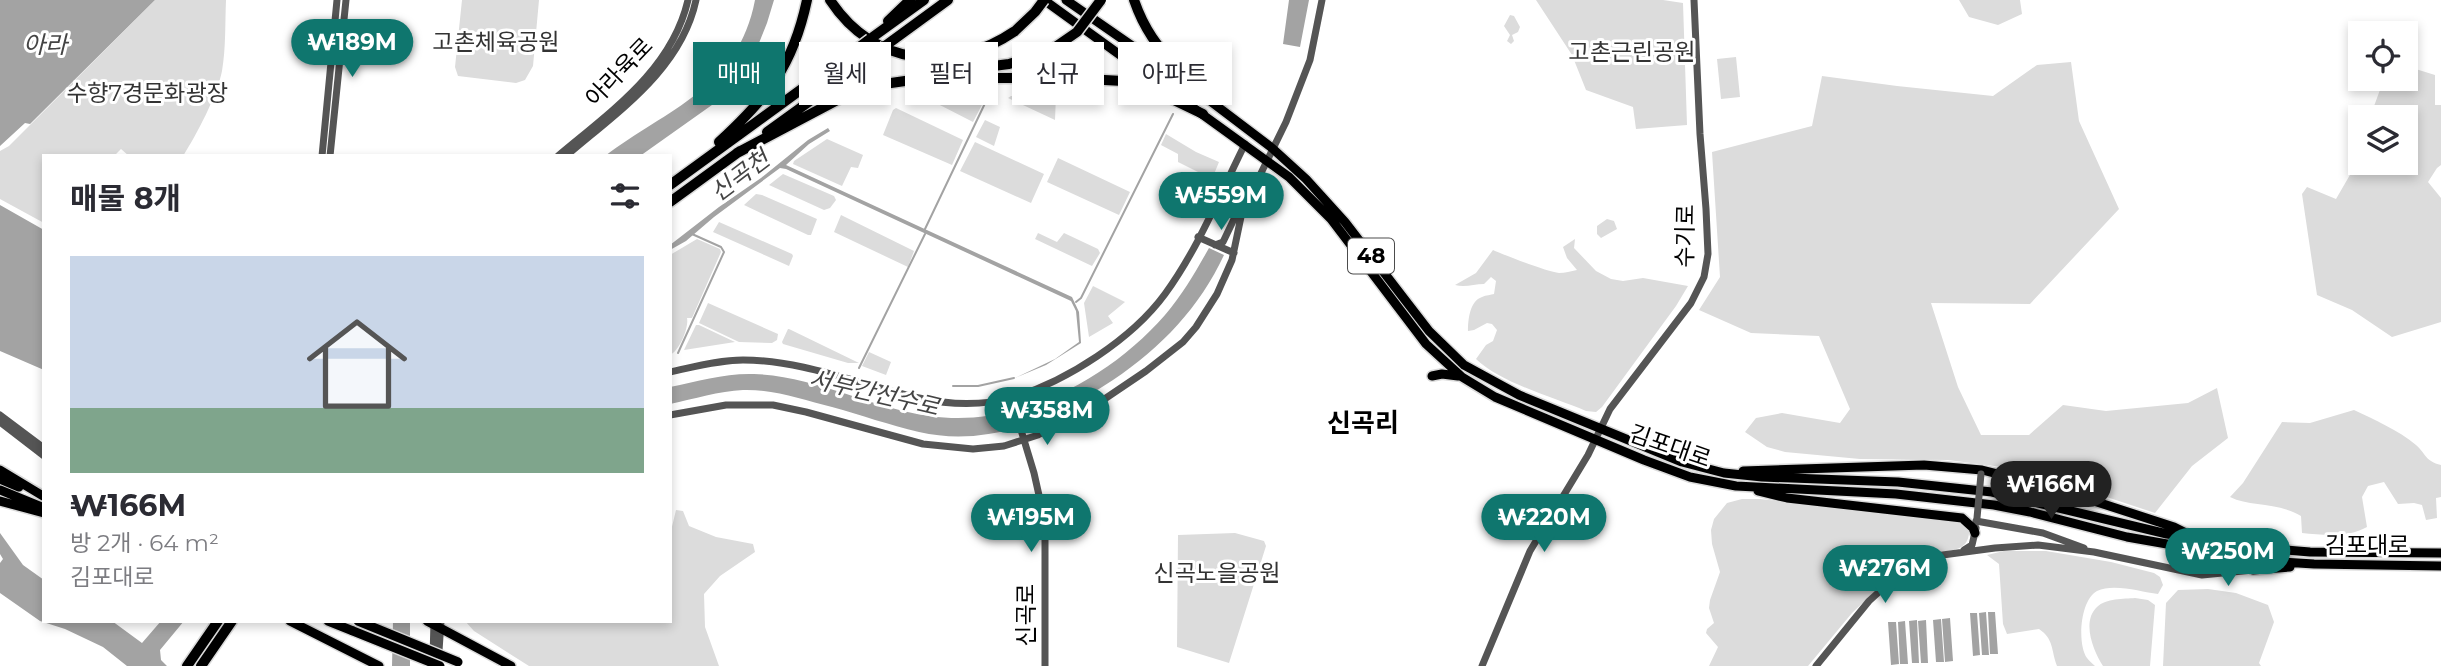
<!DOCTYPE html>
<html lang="ko">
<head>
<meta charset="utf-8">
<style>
	:root { --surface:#fff; --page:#f7f7f7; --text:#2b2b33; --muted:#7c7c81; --accent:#0f766e }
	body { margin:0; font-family:Montserrat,"Noto Sans KR",sans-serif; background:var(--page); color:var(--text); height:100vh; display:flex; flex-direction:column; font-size:26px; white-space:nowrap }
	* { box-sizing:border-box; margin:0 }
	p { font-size:23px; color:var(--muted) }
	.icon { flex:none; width:38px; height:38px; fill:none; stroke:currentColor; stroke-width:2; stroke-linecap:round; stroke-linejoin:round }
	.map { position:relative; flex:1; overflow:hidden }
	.sheet { position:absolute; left:42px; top:154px; width:630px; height:469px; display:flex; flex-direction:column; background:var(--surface); border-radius:0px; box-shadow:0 4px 10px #0003 }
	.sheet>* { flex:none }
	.top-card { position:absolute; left:693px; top:42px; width:665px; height:63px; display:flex; gap:14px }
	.tools { position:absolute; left:2348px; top:21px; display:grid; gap:14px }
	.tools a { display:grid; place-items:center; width:70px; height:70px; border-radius:0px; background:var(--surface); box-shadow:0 4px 10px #0003; font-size:35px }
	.price { position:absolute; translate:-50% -60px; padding:0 16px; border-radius:24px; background:var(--accent); color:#fff; font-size:23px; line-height:46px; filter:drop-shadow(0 2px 4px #0008) }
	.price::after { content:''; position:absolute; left:50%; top:42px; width:21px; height:16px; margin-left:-10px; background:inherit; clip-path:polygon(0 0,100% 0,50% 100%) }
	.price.selected { background:#222; color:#fff }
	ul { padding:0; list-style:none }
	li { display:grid; align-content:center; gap:14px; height:371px; padding:0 28px }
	li span { display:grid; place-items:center; height:217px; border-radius:0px; color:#555 }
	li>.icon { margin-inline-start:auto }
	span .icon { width:126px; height:126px; fill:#fffc; stroke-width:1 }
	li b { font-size:30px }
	h2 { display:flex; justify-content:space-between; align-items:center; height:84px; padding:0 28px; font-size:30px }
	.pill { padding:0 24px; border-radius:0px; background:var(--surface); box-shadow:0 4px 10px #0003; font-size:24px; line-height:63px }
	.pill.selected { background:var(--accent); color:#fff }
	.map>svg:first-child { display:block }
</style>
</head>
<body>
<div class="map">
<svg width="2441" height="666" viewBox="0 0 2441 666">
	<rect width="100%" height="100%" fill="#fff"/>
	<path fill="#dcdcdc" d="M 155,0 L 226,0 C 225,23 226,48 222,71 C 217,96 197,134 183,156 L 129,156 L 121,149 L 114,156 L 44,156 L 44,223 L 0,199 L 0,151 L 9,146 Z
		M 462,0 L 539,0 L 533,66 L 525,80 L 516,83 L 458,76 L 455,67 Z
		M 1536,0 L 1663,0 L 1683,3 L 1687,125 L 1636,129 L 1633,107 L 1586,90 L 1572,55 Z
		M 1959,0 L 2020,0 L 2022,14 L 1998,25 L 1969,17 Z
		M 1510,15 L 1514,16 L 1520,27 L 1518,32 L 1512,35 L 1514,41 L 1511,44 L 1507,41 L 1510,35 L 1504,26 Z
		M 1736,57 L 1740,97 L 1721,99 L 1717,59 Z
		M 2071,62 L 2079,121 L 2119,209 L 2030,304 L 1931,303 L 1958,387 L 1981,435 L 2029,435 L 2063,405 L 2106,411 L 2188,403 L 2217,388 L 2228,438 L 2192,466 L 2155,513 L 2025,470 L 1948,460 L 1860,459 L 1785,452 L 1767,447 L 1745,432 L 1756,418 L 1782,413 L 1840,423 L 1850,409 L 1819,336 L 1751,333 L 1699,310 L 1720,277 L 1712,152 L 1812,126 L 1822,76 L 1897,86 L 1993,96 L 2037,65 Z
		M 2406,66 L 2435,75 L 2435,105 L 2441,105 L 2441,165 L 2437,168 L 2428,182 L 2441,198 L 2441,322 L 2392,337 L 2352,310 L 2317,295 L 2302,194 L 2307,187 L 2336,199 L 2358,161 L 2361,152 L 2361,163 L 2406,163 L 2406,117 L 2370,117 L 2384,79 L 2406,79 Z
		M 1056,95 L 1055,120 L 1008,98 L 1011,96 Z
		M 980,98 L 984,99 L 984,101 L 973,122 L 934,102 Z
		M 896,108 L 963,140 L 952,165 L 883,135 L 893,110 Z
		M 985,120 L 1000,127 L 994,146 L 976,137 Z
		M 1166,134 L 1196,152 L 1219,162 L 1212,179 L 1178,162 L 1178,154 L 1161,145 Z
		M 827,139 L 863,155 L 858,168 L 851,167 L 842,186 L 793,164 L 794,161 Z
		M 975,142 L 1044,174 L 1031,203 L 960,171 Z
		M 1058,158 L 1130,192 L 1119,215 L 1047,182 Z
		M 783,174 L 834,196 L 836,200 L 830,208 L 824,210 L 769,185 Z
		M 756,194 L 762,195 L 817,219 L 811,235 L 808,235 L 744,205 Z
		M 841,215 L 914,251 L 908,267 L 834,232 Z
		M 1607,219 L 1614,221 L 1617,229 L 1601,238 L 1597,234 L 1597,226 Z
		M 719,222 L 792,254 L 793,256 L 789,266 L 713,232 Z
		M 1038,233 L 1057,242 L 1064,233 L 1098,249 L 1100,253 L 1092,266 L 1035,239 Z
		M 697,239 L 720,249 L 721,252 L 692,318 L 687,318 C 689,327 680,350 670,355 L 670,255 Z
		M 1575,239 L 1574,248 L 1596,271 L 1611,279 L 1623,281 L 1643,278 L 1688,286 L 1676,306 L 1602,407 L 1596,412 L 1586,411 C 1553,397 1501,383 1476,359 L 1486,345 L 1493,341 L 1497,330 L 1492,324 L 1487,323 L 1474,330 L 1468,331 C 1468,319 1470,301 1482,297 C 1486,295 1491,295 1494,294 L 1496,281 L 1491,277 L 1484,284 C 1474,284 1465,288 1455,285 L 1476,273 L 1493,250 C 1504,255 1548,272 1559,273 C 1565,273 1571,271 1577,270 L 1567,258 L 1563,247 Z
		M 1093,286 L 1125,302 L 1108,316 L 1113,323 L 1089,337 L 1084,303 Z
		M 708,303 L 778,334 L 777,340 L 772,343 L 739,342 L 699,323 Z
		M 696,325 L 699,325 L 735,342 L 684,350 Z
		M 788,329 L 789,329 L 859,363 L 848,363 L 783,344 L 782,342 Z
		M 869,352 L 891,362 L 886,375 L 862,366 Z
		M 2354,410 C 2375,420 2398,430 2416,445 C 2427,455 2425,461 2441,465 L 2441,497 L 2436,498 L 2437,518 L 2426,520 L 2422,505 L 2414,503 L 2398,504 L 2384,482 L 2368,486 L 2362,497 L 2367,527 C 2348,538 2323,535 2302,533 L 2301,516 C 2278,502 2250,507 2230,497 L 2243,483 L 2282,422 L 2310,423 Z
		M 1760,499 L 1963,523 L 1969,528 C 1971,562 1931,545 1911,557 L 1852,613 L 1808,666 L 1709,666 L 1718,647 L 1706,633 L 1707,629 L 1714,623 L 1709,608 L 1710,600 L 1720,572 L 1712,544 L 1711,530 L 1714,519 L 1727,503 L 1742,499 Z
		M 676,510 L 683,511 L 689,526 L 716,537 L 753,544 L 755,552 L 720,576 L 704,594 L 705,627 L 719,666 L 529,666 L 474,631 L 465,621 L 670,621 L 670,535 Z
		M 1235,533 L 1264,541 L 1266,546 L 1229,663 L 1177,647 L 1178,535 Z
		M 2004,551 L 2046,551 L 2111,562 L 2154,573 L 2160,577 L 2163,585 L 2158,594 C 2141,592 2114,583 2097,591 C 2080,600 2077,644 2087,658 C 2089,661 2092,663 2095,666 L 2057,666 C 2051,650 2054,639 2039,629 L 2007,634 L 2003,624 L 1999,564 L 1987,555 Z
		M 2208,589 L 2236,593 L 2268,605 L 2274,622 L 2259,663 L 2261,666 L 2163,666 L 2166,603 L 2178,590 Z
		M 2135,598 L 2148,600 L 2155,605 L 2150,666 L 2103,666 C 2094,652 2081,622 2097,607 C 2106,598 2124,599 2135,598 Z"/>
	<path fill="#a3a3a3" d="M 0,0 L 155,0 L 30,124 L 25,123 L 0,146 Z
		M 755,0 L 774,0 L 767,23 L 757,48 L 742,72 L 719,100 L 640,156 L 605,156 C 667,109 738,89 755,0 Z
		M 1289,0 L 1309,0 L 1300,47 L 1283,44 Z
		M 828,128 L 830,131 L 809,144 L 786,165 L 1072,297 L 1079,312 L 1081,343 L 1046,365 L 1015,378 L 1055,359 L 1079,342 L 1076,311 L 1071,301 L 786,169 L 780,168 L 714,217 L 686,241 L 670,250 L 670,245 L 719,207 L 761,178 L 808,140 Z
		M 0,205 L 44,230 L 44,370 L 0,351 Z
		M 1209,248 L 1224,255 C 1200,307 1161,348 1113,380 C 1056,418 989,448 919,432 C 889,425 861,415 832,407 C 803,400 773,389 743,390 C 719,391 694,399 670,404 L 670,387 C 698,381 726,373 754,374 C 815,376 871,408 930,416 C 1017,429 1109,379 1165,315 C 1183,294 1196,271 1209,248 Z
		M 0,533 L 23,565 L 44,580 L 44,621 L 112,621 L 142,643 L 161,621 L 184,621 L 160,650 L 161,660 L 167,666 L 127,666 L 103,647 L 65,629 L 40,621 L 0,593 L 0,563 L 3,559 L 0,554 Z
		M 1986,612 L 1989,655 L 1982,655 L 1979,613 Z
		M 1988,612 L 1995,612 L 1998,654 L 1990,654 Z
		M 1970,613 L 1977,613 L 1980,655 L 1973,656 Z
		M 1950,618 L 1953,661 L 1945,662 L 1942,619 Z
		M 1941,619 L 1944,662 L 1936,662 L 1933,620 Z
		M 1917,620 L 1919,663 L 1912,663 L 1909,621 Z
		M 1926,620 L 1928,663 L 1921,663 L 1918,621 Z
		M 393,621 L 410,621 L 410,666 L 392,666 Z
		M 1905,621 L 1908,664 L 1900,664 L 1898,622 Z
		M 1888,622 L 1896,622 L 1899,664 L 1891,665 Z"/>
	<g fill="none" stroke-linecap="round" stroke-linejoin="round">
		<path stroke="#a3a3a3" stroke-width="2" d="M 925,229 L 988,97
			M 1076,302 L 1081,298 L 1173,114
			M 678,353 L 724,252 L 721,247 L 692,234
			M 859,368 L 925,234
			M 953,386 L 978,386 L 1014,378"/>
		<defs>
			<path id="primary" d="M 1044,0 L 1289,177 L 1331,219 L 1426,344 L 1462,377 L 1495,397 L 1644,460 L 1690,477 L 1736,486 L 1896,494 L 1994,505 L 2030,512 L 2127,537 L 2264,561 L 2314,564 L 2441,566
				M 1066,0 L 1193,88 L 1272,148 L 1306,179 L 1345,222 L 1429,331 L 1464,365 L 1519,395 L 1682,462 L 1724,473 L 1762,477 L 1898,482 L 1992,492 L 2167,534 L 2264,548 L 2310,552 L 2441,553
				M 1432,376 L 1442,374 L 1458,376
				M 1743,471 L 1924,465 L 1982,470 L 2057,489 L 2174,527 L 2188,534
				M 1758,491 L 1787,498 L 1962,518 L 1973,528 L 1975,533
				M 2253,570 L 2290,567"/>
			<path id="trunk" d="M 0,470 L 43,496
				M 0,479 L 19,487
				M 0,490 L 44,508
				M 0,501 L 44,513
				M 290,621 L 379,666
				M 328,621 L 353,631
				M 427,621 L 511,666"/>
			<path id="motorway" d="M 830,0 C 874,67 952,74 1015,31
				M 1134,0 C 1148,41 1168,56 1193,88
				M 888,21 L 910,0
				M 870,39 L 924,0
				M 885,46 L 948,0
				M 946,72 L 1009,64 L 1048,52
				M 767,132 L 875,54
				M 719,142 C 768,97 793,66 807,0
				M 737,153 L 841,98 L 877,85 L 926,78 L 1067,78 L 1123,81 L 1153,90 L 1203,114
				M 670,185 L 858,48
				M 670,202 L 740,151
				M 187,666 L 218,621
				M 201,666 L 232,621"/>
		</defs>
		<use href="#primary" stroke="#dbdbdb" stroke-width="12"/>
		<use href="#trunk" stroke="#dbdbdb" stroke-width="12"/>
		<use href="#motorway" stroke="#dbdbdb" stroke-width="13"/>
		<path stroke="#555" stroke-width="7" d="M 322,156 L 337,0
			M 330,156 L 346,0
			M 558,156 C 610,112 672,70 688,0
			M 566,156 C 617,112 681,70 696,0
			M 1198,237 L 1234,253
			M 1215,245 L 1223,242 L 1235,217 L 1241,212
			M 670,372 C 694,367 719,360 743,360 C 803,360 861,385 919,398 C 950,405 983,406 1014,397 C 1067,381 1132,339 1165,294 C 1198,249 1220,194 1245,144
			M 1011,397 L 1034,473 L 1045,522 L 1045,666
			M 0,415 L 44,448
			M 670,415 L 726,405 L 773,405 L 806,412 L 923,444 L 973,449 L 1004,446 L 1038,435 L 1106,398 L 1146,371 L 1183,342 L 1196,327 L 1217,294 L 1232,260 L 1242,212 L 1286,122 L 1310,60 L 1322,0
			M 0,422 L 44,456
			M 1976,521 L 2043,533 L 2084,548
			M 1964,550 L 1972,545 L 1976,528
			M 2202,575 L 2253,570
			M 433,656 L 434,622
			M 438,666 L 441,621
			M 1482,666 L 1530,551 L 1588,455 L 1610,409 L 1691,303 L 1704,277 L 1708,254 L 1706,209 L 1700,134 L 1694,0
			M 1816,666 L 1869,601 L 1913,561 L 1920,558 L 1995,548 L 2038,545 L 2094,552 L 2202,575 L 2208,569 L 2211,540"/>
		<use href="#primary" stroke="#000" stroke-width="9"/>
		<use href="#trunk" stroke="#000" stroke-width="9"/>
		<use href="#motorway" stroke="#000" stroke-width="10"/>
		<defs>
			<path id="trunk-bridge" d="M 358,621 L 458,662
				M 353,631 L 440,666"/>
			<path id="motorway-bridge" d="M 1015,31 L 1035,12 L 1044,0
				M 858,48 L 870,39
				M 1048,52 L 1077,32 L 1101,0
				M 875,54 L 885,46"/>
		</defs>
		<use href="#trunk-bridge" stroke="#dbdbdb" stroke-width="12" stroke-linecap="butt"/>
		<use href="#motorway-bridge" stroke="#dbdbdb" stroke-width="13" stroke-linecap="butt"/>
		<path stroke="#555" stroke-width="7" d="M 1977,518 L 1981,474"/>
		<use href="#trunk-bridge" stroke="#000" stroke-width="9"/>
		<use href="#motorway-bridge" stroke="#000" stroke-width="10"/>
	</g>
	<g text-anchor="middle" stroke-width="6" stroke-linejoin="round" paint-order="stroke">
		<rect fill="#fff" stroke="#4c4c4c" stroke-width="2" x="1348" y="238.5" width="46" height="35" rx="5"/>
		<g font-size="21" font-weight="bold" fill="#000">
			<text x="1371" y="263">48</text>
		</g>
		<g font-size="23" fill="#333" stroke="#fff">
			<text x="496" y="50">고촌체육공원</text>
			<text x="1632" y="60">고촌근린공원</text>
			<text x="147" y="101">수향7경문화광장</text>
			<text x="1217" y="581">신곡노을공원</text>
		</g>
		<g font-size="23" fill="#000" stroke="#fff">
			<text transform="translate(619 72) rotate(-46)" y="8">아라육로</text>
			<text transform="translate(1685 236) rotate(-89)" y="8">수기로</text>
			<text transform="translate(1670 446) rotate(19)" y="8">김포대로</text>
			<text x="2367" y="553">김포대로</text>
			<text transform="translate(1026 615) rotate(-90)" y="8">신곡로</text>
		</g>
		<g font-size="24" font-style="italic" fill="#444" stroke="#fff">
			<text x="45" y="53">아라</text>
			<text transform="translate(740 176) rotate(-37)" y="8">신곡천</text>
			<text transform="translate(874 393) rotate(13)" y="8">서부간선수로</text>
		</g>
		<g font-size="26" font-weight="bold" fill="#000" stroke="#fff">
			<text x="1363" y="432">신곡리</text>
		</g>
	</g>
</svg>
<div class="tools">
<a><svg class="icon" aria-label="locate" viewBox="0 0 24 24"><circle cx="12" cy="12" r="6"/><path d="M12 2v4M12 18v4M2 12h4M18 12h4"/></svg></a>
<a><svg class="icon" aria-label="layers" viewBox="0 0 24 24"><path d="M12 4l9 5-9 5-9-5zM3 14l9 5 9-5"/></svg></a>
</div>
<b class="price" style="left:352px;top:79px">₩189M</b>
<b class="price" style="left:1221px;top:232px">₩559M</b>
<b class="price" style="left:1047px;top:447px">₩358M</b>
<b class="price selected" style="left:2051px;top:521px">₩166M</b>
<b class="price" style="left:1031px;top:554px">₩195M</b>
<b class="price" style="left:1544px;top:554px">₩220M</b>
<b class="price" style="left:2228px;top:588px">₩250M</b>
<b class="price" style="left:1885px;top:605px">₩276M</b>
<div class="top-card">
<a class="pill selected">매매</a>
<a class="pill">월세</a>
<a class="pill">필터</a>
<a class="pill">신규</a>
<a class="pill">아파트</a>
</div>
<section class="sheet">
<h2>매물 8개<svg class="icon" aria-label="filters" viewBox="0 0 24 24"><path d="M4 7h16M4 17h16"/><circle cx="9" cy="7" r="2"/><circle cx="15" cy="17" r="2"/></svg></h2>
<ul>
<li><span style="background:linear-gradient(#c9d6e8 70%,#7fa58c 0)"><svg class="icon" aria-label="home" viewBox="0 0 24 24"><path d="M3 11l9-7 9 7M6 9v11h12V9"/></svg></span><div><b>₩166M</b><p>방 2개 · 64 m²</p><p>김포대로</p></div></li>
</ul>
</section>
</div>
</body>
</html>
